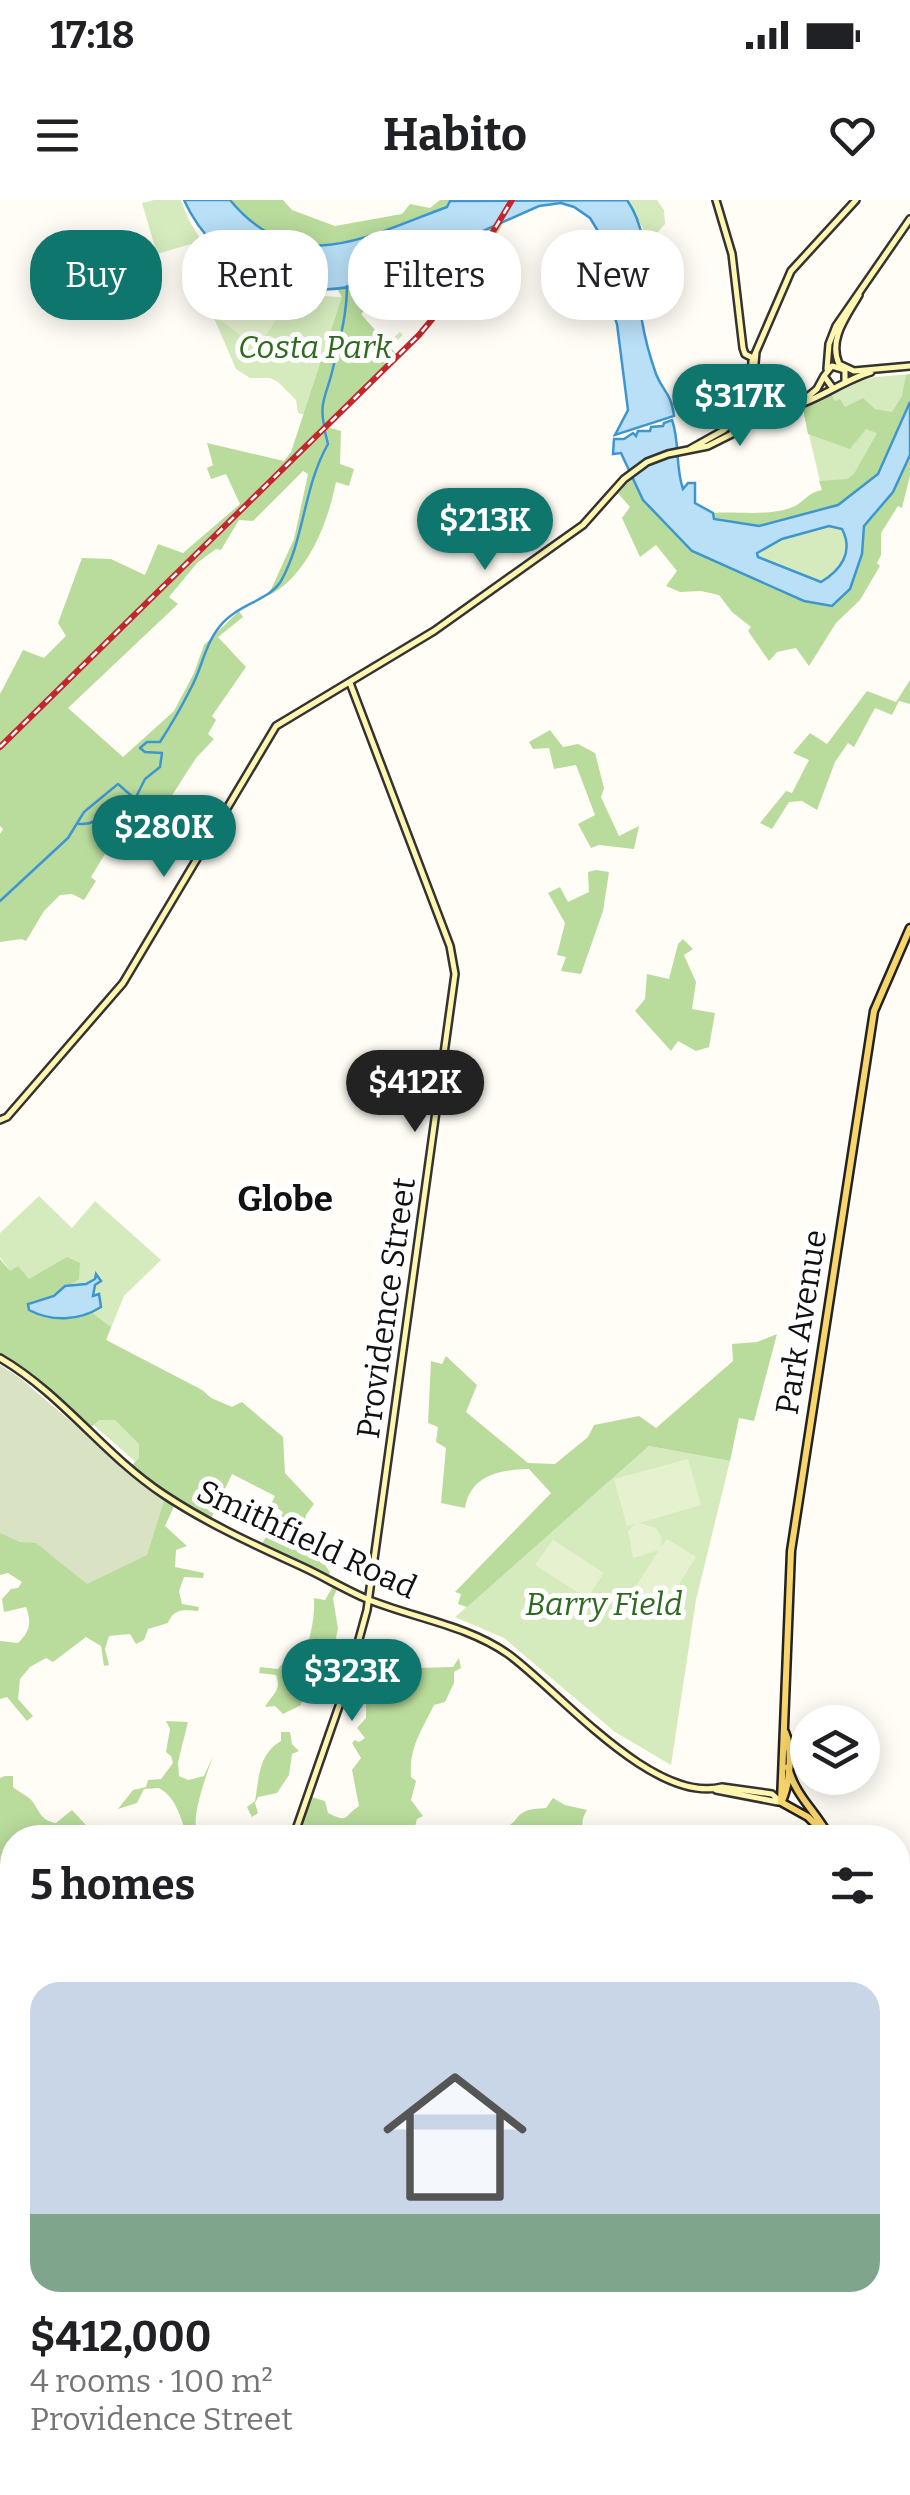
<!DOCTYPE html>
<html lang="en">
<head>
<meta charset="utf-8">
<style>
	:root { --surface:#fff; --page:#f2f2f2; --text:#202124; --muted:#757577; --accent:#0f766e }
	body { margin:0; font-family:Bitter,serif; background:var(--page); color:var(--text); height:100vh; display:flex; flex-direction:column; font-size:38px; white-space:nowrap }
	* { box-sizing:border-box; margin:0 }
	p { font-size:32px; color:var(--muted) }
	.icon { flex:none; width:55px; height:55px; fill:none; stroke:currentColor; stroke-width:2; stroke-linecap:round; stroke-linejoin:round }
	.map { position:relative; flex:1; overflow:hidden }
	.side { position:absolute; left:0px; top:1625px; width:910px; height:670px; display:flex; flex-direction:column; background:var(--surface); border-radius:40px 40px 0 0; box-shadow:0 5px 25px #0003 }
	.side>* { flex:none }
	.guide { position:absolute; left:30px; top:30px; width:850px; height:90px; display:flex; gap:20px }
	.tools { position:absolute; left:790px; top:1505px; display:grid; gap:20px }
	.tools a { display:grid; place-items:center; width:90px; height:90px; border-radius:50%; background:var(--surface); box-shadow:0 5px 25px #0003; font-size:50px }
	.price { position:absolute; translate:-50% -85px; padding:0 22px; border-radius:35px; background:var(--accent); color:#fff; font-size:32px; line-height:65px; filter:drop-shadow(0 2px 5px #0008) }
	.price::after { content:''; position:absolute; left:50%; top:60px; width:30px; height:22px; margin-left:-15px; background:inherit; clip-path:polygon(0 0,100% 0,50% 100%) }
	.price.current { background:#222; color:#fff }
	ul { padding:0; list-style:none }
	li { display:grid; align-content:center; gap:20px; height:530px; padding:0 30px }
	li span { display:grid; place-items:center; height:310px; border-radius:30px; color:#555 }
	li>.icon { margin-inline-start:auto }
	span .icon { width:180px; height:180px; fill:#fffc; stroke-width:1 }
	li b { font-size:42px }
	h2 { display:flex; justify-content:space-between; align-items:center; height:120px; padding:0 30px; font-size:42px }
	.chip { padding:0 35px; border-radius:40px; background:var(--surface); box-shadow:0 5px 25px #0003; font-size:35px; line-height:90px }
	.chip.current { background:var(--accent); color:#fff }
	.status { display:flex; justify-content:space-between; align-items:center; height:70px; padding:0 50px; background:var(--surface); direction:ltr }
	.status svg { height:28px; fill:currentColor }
	header { display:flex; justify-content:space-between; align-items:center; height:130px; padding:0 30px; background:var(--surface); font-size:45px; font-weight:700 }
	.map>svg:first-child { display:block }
</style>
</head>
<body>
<div class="status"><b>17:18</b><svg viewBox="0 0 49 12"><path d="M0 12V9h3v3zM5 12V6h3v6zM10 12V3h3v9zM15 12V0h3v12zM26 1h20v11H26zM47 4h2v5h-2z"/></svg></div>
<header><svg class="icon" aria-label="menu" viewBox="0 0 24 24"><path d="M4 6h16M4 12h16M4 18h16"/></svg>Habito<svg class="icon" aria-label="heart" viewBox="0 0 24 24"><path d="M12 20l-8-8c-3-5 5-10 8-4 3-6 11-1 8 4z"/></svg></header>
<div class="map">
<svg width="910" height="2295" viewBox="0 0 910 2295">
	<rect width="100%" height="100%" fill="#fffdf5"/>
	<path fill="#d5ebbd" d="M 154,0 L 181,0 C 205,76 279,98 352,97 L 351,110 L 386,144 L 400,132 L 403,135 L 311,216 L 298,213 L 296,200 L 278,182 L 270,178 L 250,178 L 236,169 L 201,88 L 191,44 L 157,54 L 142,3 Z
		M 627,0 L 657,0 L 664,10 L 665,24 L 649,42 L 648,56 L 663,59 L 663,95 L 647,93 L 643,28 Z
		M 910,174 L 910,202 L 878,274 L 822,290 L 803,209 L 865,178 Z
		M 829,326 L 842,329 C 854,352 841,370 821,382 L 758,357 L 757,353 L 782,339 Z
		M 39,996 L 72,1028 L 95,1001 L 161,1060 L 124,1096 L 106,1140 L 202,1190 L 211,1198 L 232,1207 L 242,1202 L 162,1285 L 39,1177 L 0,1079 L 10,1071 L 0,1057 L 0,1033 Z
		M 649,1246 L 730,1261 L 696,1400 L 671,1565 L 615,1532 L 504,1438 L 455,1417 Z"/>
	<path fill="#b9dc9c" d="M 230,0 L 283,0 L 292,10 L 335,26 L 402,14 L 410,4 L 430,8 L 440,0 L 463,0 L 448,3 L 447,6 C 366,35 299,81 230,0 Z
		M 504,21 L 470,87 L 445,76 L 425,62 L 406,70 L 361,114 L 397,155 L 324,226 L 341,231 L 340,264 L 354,269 L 349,286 L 336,282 C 328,322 308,376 268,396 L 294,339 L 308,274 L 303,271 L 253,321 L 239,320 L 221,350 L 216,349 L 197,363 L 169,397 L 178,404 L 68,508 L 123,557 L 174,511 L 194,473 L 204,445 L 239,411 L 243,417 L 218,437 L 246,467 L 212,516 L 216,520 L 208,534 L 214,539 L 196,558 L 171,597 L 175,605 L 165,617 L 148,608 C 137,628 126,638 117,659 L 105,654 L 91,677 L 96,681 L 84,700 L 72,694 L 60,695 L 44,711 L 26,741 L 22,739 L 0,742 L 0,634 L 3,629 L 0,626 L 0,494 L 23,450 L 44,458 L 66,436 L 58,423 L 82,358 L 111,359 L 145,375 L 158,344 L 183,353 L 240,304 L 226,274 L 211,279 L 207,268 L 213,265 L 207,243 L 284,261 L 291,252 L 342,97 L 337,89 L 371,81 Z
		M 910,174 L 910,202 L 878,274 L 838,305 L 759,326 L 714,319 L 713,313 C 738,311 772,317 795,306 C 806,300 809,292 822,290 L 819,281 L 847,279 L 854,274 L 877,233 L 866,229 L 850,249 L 808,234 L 803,209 L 831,194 L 835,201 L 840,199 L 845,207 L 863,198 L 875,209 L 892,212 L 902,196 L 906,175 Z
		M 910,255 L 910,275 L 902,308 L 898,306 L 881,333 L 881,355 L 877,363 L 880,366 L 860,400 L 836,423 L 809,466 L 796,448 L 777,452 L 769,461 L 748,431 L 751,427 L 732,412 L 719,395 L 701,391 L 680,392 L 666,386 L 677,371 L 656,345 L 640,357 L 622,318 L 630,307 L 616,291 L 632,275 L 692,351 L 804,401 L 862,354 L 864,326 L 893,292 Z
		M 910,480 L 910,504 L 899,501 L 892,515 L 875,508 L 854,547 L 848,543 L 835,562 L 817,610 L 802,601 L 789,602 L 772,629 L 760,623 L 786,591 L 792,593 L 809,560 L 793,553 L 810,533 L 827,544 L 867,491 L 896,502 Z
		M 550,530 L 563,547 L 578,544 L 595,553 L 604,588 L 601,597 L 619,636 L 639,626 L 634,649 L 599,645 L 591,648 L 578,624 L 595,615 L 576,565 L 554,569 L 549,548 L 533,549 L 529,542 Z
		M 596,670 L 609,672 L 603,711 L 581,774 L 561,771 L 566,757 L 557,755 L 565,723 L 548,693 L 560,687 L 568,702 L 589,692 L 588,672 Z
		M 683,739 L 693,749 L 684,755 L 696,782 L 692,809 L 715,813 L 709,847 L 696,851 L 678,841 L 671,851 L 635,811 L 645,799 L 647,774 L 669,779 L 678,744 Z
		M 67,1057 L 80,1063 L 79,1079 L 54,1096 L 32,1101 L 29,1110 L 60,1118 L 92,1113 L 111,1127 L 106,1140 L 202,1190 L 211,1198 L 232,1207 L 242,1202 L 283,1237 L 285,1273 L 314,1304 L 306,1315 L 303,1331 C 315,1345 319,1358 330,1372 L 328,1378 L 261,1346 L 273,1323 L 278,1323 L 283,1312 L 271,1304 L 275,1296 L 232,1274 L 210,1321 L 176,1302 L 165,1326 L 187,1346 L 176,1350 L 175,1367 L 204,1373 L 203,1378 L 184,1377 L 179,1391 L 182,1404 L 199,1407 L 198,1411 C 184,1410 174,1408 168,1423 L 148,1429 L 144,1440 L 136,1444 L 130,1434 L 109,1436 L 105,1449 L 109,1465 L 104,1466 L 101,1446 L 86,1437 L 53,1462 L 46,1458 L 30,1467 L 20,1479 L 18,1499 L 33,1516 L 27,1521 L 7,1497 L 0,1499 L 0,1441 L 18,1443 C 30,1431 32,1423 26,1407 L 4,1412 L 2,1399 L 11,1389 L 18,1388 L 22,1382 L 8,1373 L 0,1375 L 0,1314 L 112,1270 L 120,1259 L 130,1267 L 139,1258 L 139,1244 L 115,1220 L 99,1220 L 88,1230 L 33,1181 L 0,1159 L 0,1059 L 10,1071 L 18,1066 L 29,1079 Z
		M 777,1134 L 754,1221 L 739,1218 L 730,1261 L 649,1246 L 467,1407 L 458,1404 L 461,1394 L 455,1392 L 551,1293 L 529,1269 C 500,1270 471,1274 465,1308 L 441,1303 L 446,1248 L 436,1242 L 438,1227 L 428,1223 L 431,1161 L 442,1164 L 446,1156 L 477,1185 L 466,1212 L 528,1263 L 555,1264 L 588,1237 L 594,1225 L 639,1216 L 656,1228 L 733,1161 L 732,1144 L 757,1142 Z
		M 335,1383 L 339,1385 L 333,1398 L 338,1429 L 331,1459 L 337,1465 L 329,1468 L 322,1478 L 325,1489 L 311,1488 L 303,1494 L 301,1505 L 283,1514 L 275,1506 L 265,1507 C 272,1494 282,1491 276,1475 L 259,1473 L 260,1467 L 278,1469 L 286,1459 L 304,1457 C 310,1437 315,1419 314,1398 L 325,1400 Z
		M 393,1454 L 415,1468 L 453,1467 L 459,1458 L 461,1468 L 454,1472 L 454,1483 L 445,1502 L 434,1505 C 421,1532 409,1547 411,1577 L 416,1581 L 411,1600 L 423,1616 L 417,1619 L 412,1637 L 293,1638 L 308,1596 L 325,1601 L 328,1613 C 350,1624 343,1616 359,1606 L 352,1570 L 361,1558 L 352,1543 L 355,1540 L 359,1542 L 365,1538 L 357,1528 L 366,1518 L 366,1494 C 388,1487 395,1477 393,1454 Z
		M 166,1521 L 188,1522 L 178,1562 L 179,1576 L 188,1580 L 204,1576 L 213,1556 C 207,1573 193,1612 196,1627 L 209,1632 L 211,1637 L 188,1637 C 180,1619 178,1599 159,1588 L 144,1589 L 137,1603 L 118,1609 L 133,1590 L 146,1587 L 148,1580 L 161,1579 L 173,1563 L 171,1556 L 166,1552 L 170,1529 Z
		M 281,1532 L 290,1532 L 292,1544 L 299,1551 L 292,1554 L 289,1575 L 277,1593 L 258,1597 L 255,1603 L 258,1613 L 252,1617 L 247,1607 L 255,1601 C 259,1580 258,1554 281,1541 Z
		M 5,1576 L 13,1576 L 13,1587 C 19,1592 30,1597 33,1602 C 41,1614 41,1620 56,1623 L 72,1610 L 97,1637 L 12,1638 L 12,1758 L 0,1752 L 0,1578 Z
		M 553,1598 L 565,1605 L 587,1610 C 581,1619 580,1630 589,1637 L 508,1637 L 508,1626 C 516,1622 516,1617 522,1613 C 530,1608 538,1609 546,1608 Z
		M 0,1870 L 12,1874 L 12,2002 L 0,2015 Z
		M 898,2018 L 910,2019 L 910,2109 L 900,2106 Z
		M 12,2060 L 12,2217 L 2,2232 L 12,2251 L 0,2246 L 0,2076 L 3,2077 L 6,2062 Z
		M 898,2161 L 910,2161 L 910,2295 L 839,2295 L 832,2283 L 822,2283 L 898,2282 Z"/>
	<path fill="#d9e3c4" d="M 0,1165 L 20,1178 L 164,1301 L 147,1355 L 87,1384 L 36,1343 L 20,1342 L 0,1333 Z"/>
	<path fill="#e6f2cf" d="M 240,84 L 252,87 L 284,108 L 260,144 L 253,145 L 214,115 L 234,87 Z
		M 688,1259 L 701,1305 L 639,1323 L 656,1328 L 662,1338 L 661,1347 L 667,1339 L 696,1357 L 659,1416 L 629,1397 L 659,1350 L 633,1358 L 628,1331 L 635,1324 L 627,1326 L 614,1279 Z
		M 553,1340 L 604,1373 L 587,1398 L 535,1365 Z"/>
	<path fill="#b9e0f7" stroke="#3f96cf" stroke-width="2.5" fill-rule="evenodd" d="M 184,0 L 230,0 C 296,80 367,36 447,7 L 450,1 L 627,0 C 643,23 647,54 644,82 C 643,96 639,107 642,121 C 645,139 650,157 656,174 C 663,192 671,192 674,216 L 615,235 L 628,210 L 617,124 L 608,98 L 609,49 L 590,18 L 574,7 L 561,3 L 539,6 L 371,81 C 297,107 216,71 184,0 Z
		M 910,202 L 910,255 L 893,292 L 864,326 L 862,354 L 850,389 L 832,406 L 804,401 L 692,351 L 643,300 L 621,253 L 613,254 L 614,239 L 624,239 L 633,233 L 636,236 L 638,231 L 650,231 L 651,227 L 663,226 L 664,223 L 672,220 C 680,242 675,266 683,289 L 688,283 L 695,283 L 695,303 L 713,313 L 714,319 L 759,326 L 838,305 L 878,274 ZM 829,326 L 842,329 C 854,352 841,370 821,382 L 758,357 L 757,353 L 782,339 Z
		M 96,1074 L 101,1081 L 95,1085 L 93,1096 L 99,1094 L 101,1107 C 79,1121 52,1122 29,1110 L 28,1104 L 54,1096 L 65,1086 L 86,1084 L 95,1079 Z"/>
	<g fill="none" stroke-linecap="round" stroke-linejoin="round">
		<path stroke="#3f96cf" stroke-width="2.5" d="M 324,225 C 319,203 327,193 332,172 C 339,144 347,115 347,86
			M 79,624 C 103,626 111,603 132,599
			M 0,701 L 68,638 L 84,612 L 118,584 L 135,599 L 145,579 L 160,567 L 162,553 L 145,552 L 140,548 L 147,542 L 160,542 C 171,525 182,506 191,488 C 202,468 205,444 220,426 C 236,405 270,400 281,381 C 305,338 303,288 328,244 L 325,232"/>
		<defs>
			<path id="secondary" d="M 716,0 L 732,54 L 743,148 L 745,154 L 753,158
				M 859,95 C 847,116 828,139 839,164 L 854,171 L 910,166
				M 827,169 L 829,144 L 836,126 L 910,19
				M 832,187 L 824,176 L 832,166 L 845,170 L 845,183
				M 799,204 L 817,189 L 824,176
				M 752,208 C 798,219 831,184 871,172
				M 690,249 L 724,230 L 742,213 L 750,191 L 752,161 L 791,71 L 856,0
				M 0,920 L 7,917 L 123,783 L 276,526 L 434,431 L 583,325 L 624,279 L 647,262 L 668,254 L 708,246 L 732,234 L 751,207 L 756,152
				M 0,1158 C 62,1194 104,1255 163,1294 C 208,1324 257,1346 305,1368 C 326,1378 346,1390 367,1399 C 413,1418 467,1425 508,1454 C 558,1490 653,1605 722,1587 L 772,1594 L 781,1602
				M 716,1590 L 778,1602
				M 293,1638 L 347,1483 L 367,1410 L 455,774 L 450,746 L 350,483
				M 2,2272 L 12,2261"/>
			<path id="primary" d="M 788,1567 C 795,1596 817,1612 830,1638
				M 782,1601 C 790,1583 793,1550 785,1532
				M 781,1602 L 791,1351 L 874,811 L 910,728
				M 781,1602 L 808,1617 L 824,1633
				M 898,1800 L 910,1829"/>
			<path id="highway" d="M 0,2252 L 12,2251
				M 0,2261 L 3,2271 L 0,2270"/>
		</defs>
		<use href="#secondary" stroke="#333" stroke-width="10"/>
		<use href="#primary" stroke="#222" stroke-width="11"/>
		<use href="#highway" stroke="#222" stroke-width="14"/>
		<use href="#secondary" stroke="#fff6b0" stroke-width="5"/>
		<use href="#primary" stroke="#f9d66b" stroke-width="6"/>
		<use href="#highway" stroke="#f5a25d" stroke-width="9"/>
		<defs>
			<path id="rail" d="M 0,547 L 419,135 L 462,83 L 512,0"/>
		</defs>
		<use href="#rail" stroke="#c4262e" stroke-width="6"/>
		<use href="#rail" stroke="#fff" stroke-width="2.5" stroke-dasharray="8" stroke-linecap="butt"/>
	</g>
	<g text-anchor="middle" stroke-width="10" stroke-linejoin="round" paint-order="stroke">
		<g font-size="32" font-style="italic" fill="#2f6b1f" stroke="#fff">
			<text x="315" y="158">Costa Park</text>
			<text x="604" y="1415">Barry Field</text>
		</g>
		<g font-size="32" fill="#111" stroke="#fff">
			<text transform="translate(386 1108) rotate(-82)" y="11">Providence Street</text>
			<text transform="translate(801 1122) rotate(-81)" y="11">Park Avenue</text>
			<text transform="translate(307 1339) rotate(25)" y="11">Smithfield Road</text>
		</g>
		<g font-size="35" font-weight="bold" fill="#111" stroke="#fff">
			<text x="285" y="1011">Globe</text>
		</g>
	</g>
</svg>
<div class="tools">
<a><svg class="icon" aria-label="layers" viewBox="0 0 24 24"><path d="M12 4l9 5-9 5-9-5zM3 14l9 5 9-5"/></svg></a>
</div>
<b class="price" style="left:740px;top:249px">$317K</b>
<b class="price" style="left:485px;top:373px">$213K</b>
<b class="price" style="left:164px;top:680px">$280K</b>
<b class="price current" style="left:415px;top:935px">$412K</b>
<b class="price" style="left:352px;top:1524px">$323K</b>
<div class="guide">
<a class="chip current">Buy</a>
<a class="chip">Rent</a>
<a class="chip">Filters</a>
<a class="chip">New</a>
</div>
<section class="side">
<h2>5 homes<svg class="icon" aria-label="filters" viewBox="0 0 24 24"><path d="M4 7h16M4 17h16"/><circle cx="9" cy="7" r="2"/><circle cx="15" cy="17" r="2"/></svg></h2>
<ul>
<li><span style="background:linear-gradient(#c9d6e8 75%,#7fa58c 0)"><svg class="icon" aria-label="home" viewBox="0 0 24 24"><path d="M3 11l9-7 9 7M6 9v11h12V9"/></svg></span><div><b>$412,000</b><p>4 rooms · 100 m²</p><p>Providence Street</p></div></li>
</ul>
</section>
</div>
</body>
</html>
